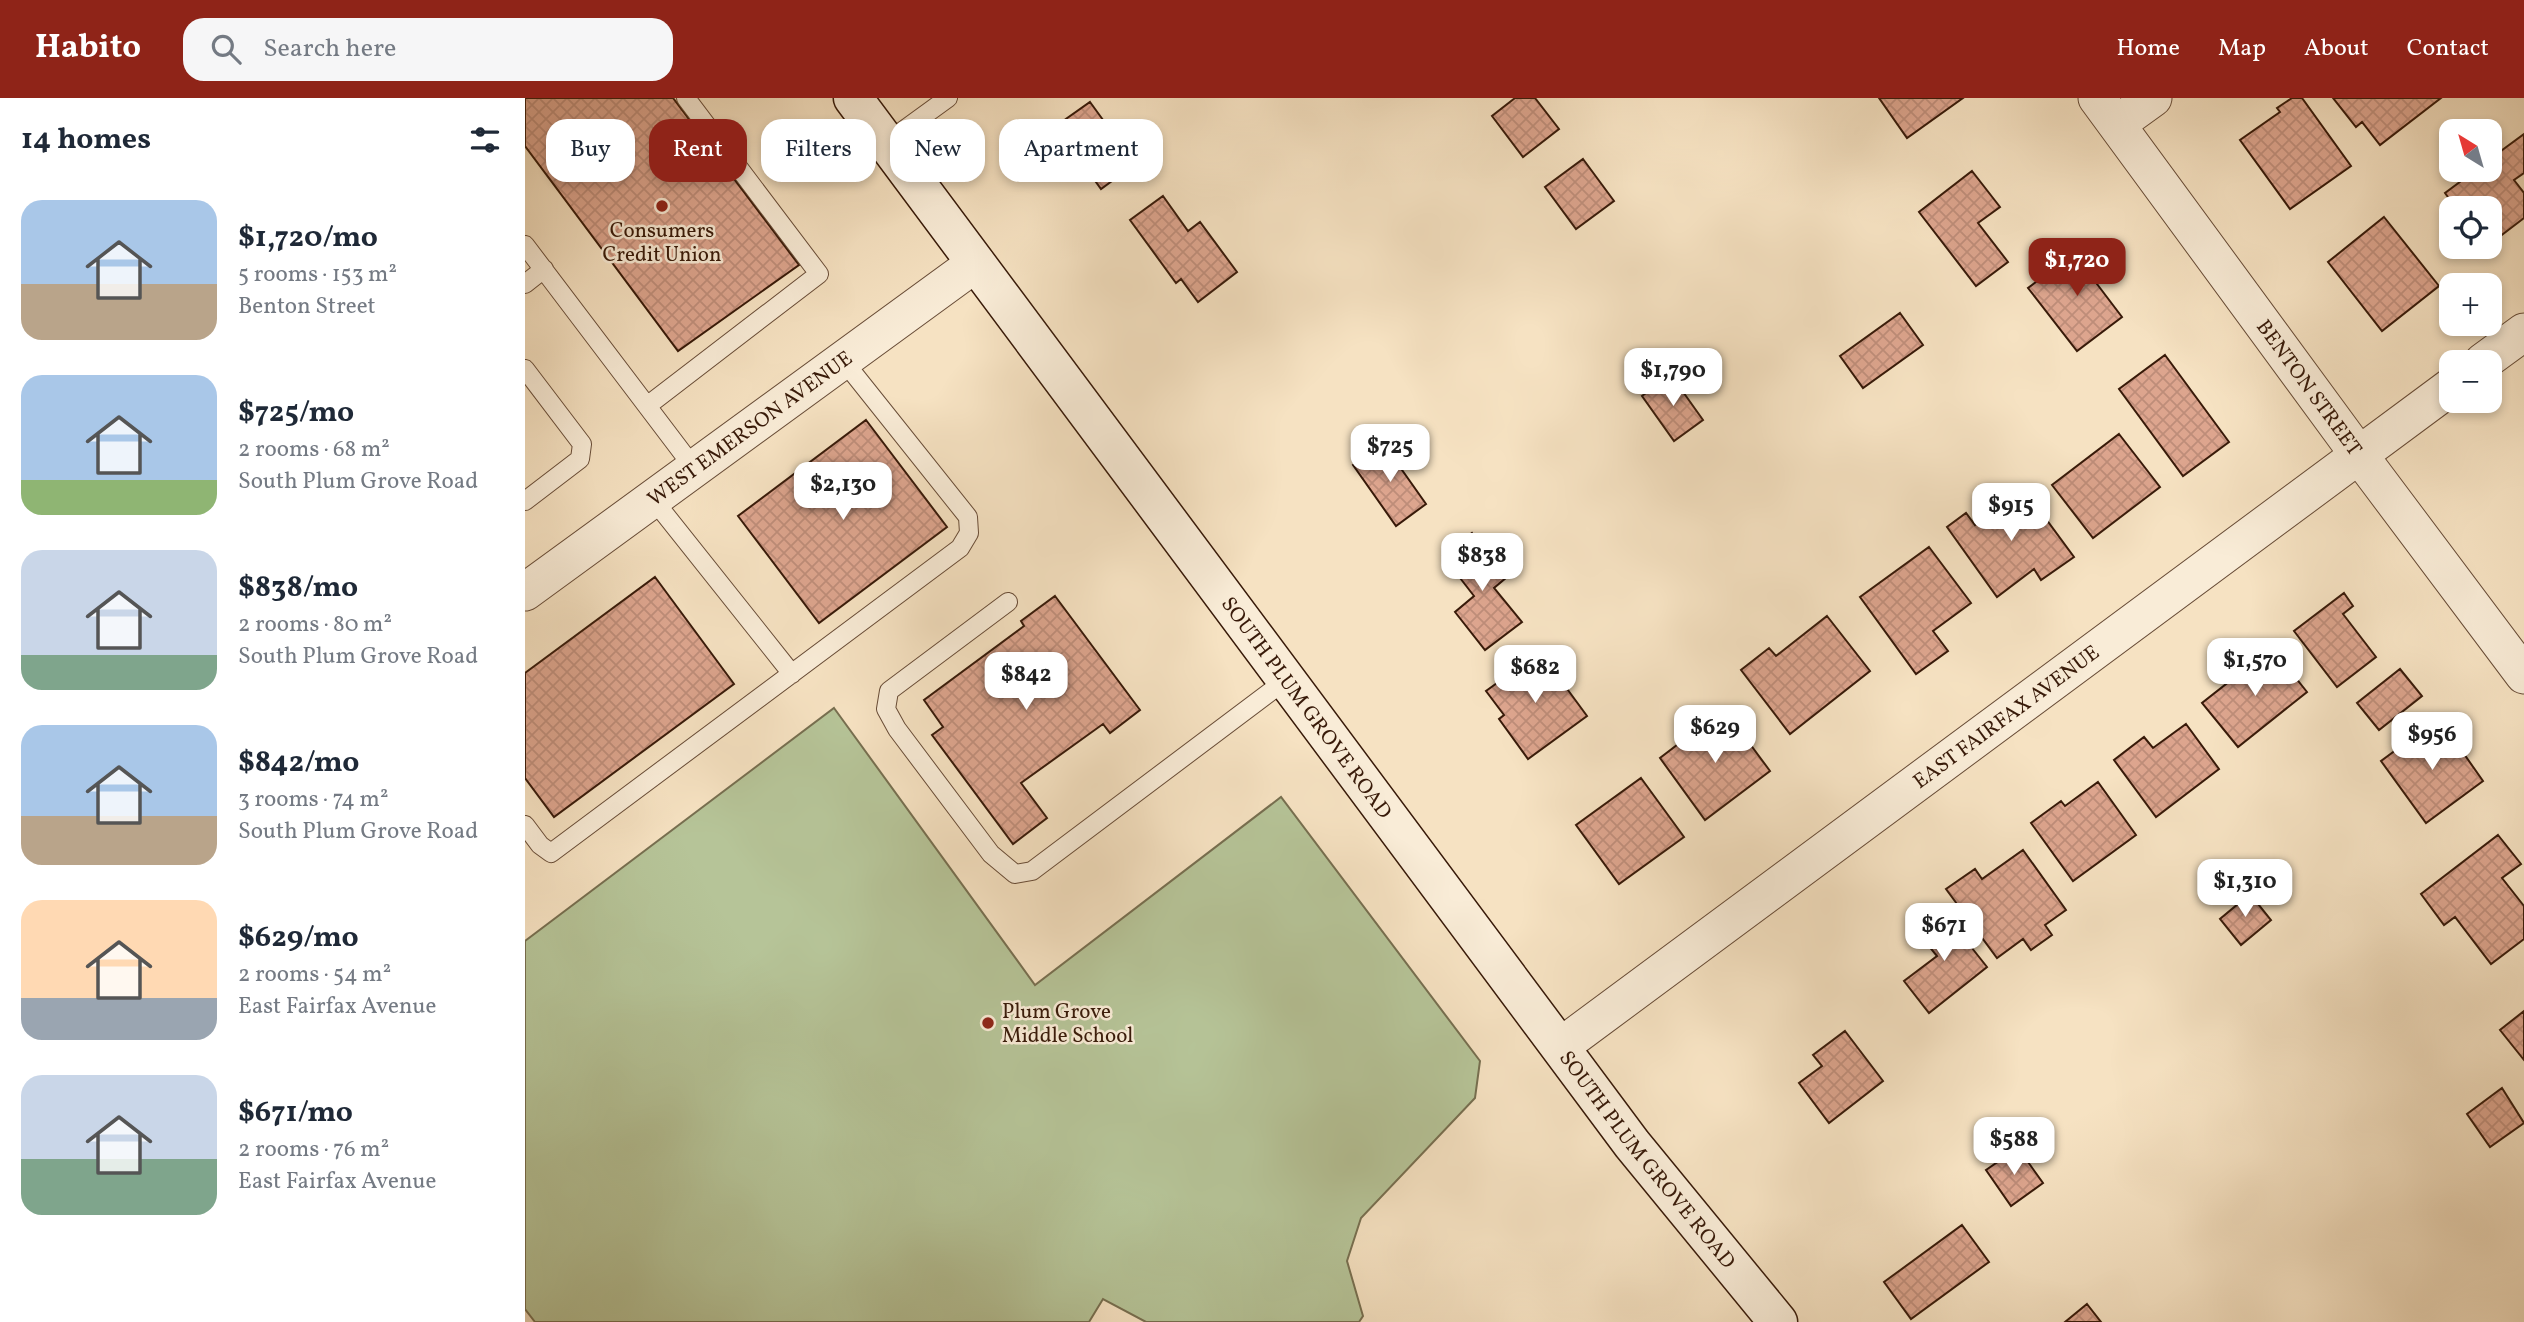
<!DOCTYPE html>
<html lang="en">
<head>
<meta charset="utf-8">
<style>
	:root { --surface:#fff; --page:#f6f6f7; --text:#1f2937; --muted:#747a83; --accent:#8f2418 }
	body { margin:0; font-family:Vollkorn,serif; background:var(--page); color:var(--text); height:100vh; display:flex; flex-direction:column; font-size:26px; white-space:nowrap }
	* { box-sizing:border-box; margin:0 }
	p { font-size:23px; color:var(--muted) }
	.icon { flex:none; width:38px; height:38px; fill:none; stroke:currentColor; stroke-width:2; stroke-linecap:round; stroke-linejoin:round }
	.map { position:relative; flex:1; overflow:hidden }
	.details { display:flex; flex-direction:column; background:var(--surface); width:525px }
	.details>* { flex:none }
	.hud { position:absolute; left:21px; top:21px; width:665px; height:63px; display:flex; gap:14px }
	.needle { width:46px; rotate:323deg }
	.fabs { position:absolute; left:1914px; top:21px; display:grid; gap:14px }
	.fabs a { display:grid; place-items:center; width:63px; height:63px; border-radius:14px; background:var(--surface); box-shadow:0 4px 10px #0003; font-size:35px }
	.price { position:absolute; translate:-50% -60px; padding:0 16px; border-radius:14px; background:#fff; color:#222; font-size:23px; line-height:46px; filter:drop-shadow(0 2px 4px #0008) }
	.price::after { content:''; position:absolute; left:50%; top:42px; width:21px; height:16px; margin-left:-10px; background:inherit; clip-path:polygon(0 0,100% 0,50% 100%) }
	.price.active { background:var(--accent); color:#fff }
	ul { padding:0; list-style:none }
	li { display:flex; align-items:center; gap:21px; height:175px; padding:0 21px }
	li span { display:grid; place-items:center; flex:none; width:196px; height:140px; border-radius:21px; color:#555 }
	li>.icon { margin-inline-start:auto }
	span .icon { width:84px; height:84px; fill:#fffc; stroke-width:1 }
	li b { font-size:30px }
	h2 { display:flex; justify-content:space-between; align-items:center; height:84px; padding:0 21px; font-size:30px }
	.pill { padding:0 24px; border-radius:21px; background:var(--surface); box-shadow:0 4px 10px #0003; font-size:24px; line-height:63px }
	.pill.active { background:var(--accent); color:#fff }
	header { display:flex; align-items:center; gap:42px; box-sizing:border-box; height:98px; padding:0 35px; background:var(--accent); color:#fff }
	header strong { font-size:33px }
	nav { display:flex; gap:38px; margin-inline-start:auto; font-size:24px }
	.search { width:490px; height:63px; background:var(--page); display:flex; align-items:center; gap:18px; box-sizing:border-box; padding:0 24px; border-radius:21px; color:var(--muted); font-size:26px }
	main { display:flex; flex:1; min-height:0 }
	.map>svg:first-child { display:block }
</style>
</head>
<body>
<header>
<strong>Habito</strong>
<div class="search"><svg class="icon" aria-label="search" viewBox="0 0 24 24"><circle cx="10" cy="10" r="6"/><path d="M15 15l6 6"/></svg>Search here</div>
<nav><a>Home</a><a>Map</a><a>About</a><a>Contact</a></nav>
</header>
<main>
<section class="details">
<h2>14 homes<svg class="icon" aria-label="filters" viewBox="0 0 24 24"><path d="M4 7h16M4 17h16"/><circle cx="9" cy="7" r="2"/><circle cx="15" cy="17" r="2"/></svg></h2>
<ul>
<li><span style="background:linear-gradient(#a9c7e8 60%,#b9a48a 0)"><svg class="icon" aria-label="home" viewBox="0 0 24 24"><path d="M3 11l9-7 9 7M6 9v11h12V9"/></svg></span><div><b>$1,720/mo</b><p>5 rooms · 153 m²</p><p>Benton Street</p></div></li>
<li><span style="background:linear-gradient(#a9c7e8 75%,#8fb573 0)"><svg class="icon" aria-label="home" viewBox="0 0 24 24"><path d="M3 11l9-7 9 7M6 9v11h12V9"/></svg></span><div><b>$725/mo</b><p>2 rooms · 68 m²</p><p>South Plum Grove Road</p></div></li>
<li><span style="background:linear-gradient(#c9d6e8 75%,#7fa58c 0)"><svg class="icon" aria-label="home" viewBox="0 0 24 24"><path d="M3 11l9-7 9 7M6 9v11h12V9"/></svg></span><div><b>$838/mo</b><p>2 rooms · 80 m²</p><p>South Plum Grove Road</p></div></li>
<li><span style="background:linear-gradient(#a9c7e8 65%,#b9a48a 0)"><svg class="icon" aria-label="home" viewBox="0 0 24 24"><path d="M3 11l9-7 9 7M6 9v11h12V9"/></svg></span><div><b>$842/mo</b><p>3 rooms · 74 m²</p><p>South Plum Grove Road</p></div></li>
<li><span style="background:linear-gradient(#ffd9b3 70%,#9aa5b1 0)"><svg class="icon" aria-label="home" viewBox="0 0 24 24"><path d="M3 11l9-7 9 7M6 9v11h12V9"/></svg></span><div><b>$629/mo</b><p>2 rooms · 54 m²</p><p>East Fairfax Avenue</p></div></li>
<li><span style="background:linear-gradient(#c9d6e8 60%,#7fa58c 0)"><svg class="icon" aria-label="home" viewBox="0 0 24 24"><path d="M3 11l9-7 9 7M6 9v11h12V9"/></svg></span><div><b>$671/mo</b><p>2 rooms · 76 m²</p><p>East Fairfax Avenue</p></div></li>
</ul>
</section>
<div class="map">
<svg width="1999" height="1224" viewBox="0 0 1999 1224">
	<defs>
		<pattern id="building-cross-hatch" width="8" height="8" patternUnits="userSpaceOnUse" patternTransform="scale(1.75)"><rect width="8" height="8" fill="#dda58e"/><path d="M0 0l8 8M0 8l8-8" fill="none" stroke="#be8d79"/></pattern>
	</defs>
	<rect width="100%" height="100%" fill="#f6e2c2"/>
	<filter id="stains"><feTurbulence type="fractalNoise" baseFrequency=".00286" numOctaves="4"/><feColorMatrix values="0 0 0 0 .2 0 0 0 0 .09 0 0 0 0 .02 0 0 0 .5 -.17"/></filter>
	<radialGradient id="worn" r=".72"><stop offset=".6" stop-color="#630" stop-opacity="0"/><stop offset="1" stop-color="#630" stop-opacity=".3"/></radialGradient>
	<path fill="#b6c498" stroke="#776f50" stroke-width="2" d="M 309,610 L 510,887 L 756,699 L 955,963 L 950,1000 L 836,1120 L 822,1163 L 838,1218 L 834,1224 L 621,1224 L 578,1201 L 564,1224 L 10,1224 L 0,1211 L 0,843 Z"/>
	<path fill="url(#building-cross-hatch)" stroke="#381a09" stroke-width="2" d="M 0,0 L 148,0 L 274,167 L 153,253 L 0,48 Z
		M 990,0 L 1010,0 L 1034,31 L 998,59 L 967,18 Z
		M 1354,0 L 1438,0 L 1382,40 Z
		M 1767,0 L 1777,0 L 1826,68 L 1765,111 L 1715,42 L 1755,14 L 1752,10 Z
		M 1808,0 L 1916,0 L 1855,47 L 1837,24 L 1831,29 Z
		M 565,4 L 610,66 L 576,91 L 531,28 Z
		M 1999,36 L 1999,75 L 1989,82 L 1999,95 L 1999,120 L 1965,146 L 1965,110 L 1931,110 L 1920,95 L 1951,72 L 1965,72 L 1965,61 Z
		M 1058,61 L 1089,103 L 1051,131 L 1020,89 Z
		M 1447,73 L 1475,109 L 1453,125 L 1483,164 L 1451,188 L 1394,114 Z
		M 638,98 L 663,133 L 675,124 L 712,174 L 673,204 L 656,181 L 651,185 L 605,122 Z
		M 1859,119 L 1914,188 L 1857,233 L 1803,164 Z
		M 1559,147 L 1582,178 L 1572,186 L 1597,219 L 1552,253 L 1503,190 Z
		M 1375,215 L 1398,247 L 1338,290 L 1315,258 Z
		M 1640,257 L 1704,344 L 1658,378 L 1594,291 Z
		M 1146,277 L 1178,322 L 1149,343 L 1117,298 Z
		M 341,322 L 422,429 L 294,525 L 213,418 Z
		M 1594,336 L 1635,389 L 1568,440 L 1527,387 Z
		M 858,345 L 901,406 L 871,428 L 828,367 Z
		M 1499,391 L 1549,459 L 1516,482 L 1509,471 L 1472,499 L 1422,429 L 1441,415 L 1450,427 Z
		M 947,435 L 982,479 L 969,490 L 997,524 L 960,552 L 930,514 L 949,498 L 918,458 Z
		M 1404,449 L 1446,505 L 1408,533 L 1423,553 L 1391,576 L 1335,499 Z
		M 130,479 L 209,586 L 29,719 L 0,680 L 0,575 Z
		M 1819,495 L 1828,508 L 1818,516 L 1851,559 L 1812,589 L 1769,533 Z
		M 530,498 L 615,612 L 585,635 L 578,626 L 496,685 L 522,720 L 488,746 L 407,637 L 418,629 L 399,602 L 499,528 L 496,523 Z
		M 1302,518 L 1345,573 L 1265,636 L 1216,572 L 1244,550 L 1251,558 Z
		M 1747,550 L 1782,594 L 1713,649 L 1677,605 Z
		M 1015,554 L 1062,618 L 1003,661 L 974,621 L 979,617 L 961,593 Z
		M 1875,571 L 1897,598 L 1854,632 L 1832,605 Z
		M 1199,611 L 1245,673 L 1180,722 L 1135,660 Z
		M 1661,626 L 1694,671 L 1631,719 L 1589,662 L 1619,639 L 1628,650 Z
		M 1905,627 L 1916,643 L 1925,636 L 1958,683 L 1901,725 L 1856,663 Z
		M 1116,680 L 1159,739 L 1094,786 L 1051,727 Z
		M 1573,684 L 1611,737 L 1548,783 L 1506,725 L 1536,703 L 1540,708 Z
		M 1973,737 L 1996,766 L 1977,780 L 1999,808 L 1999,841 L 1966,866 L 1930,819 L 1919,827 L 1896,796 Z
		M 1498,752 L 1541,812 L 1520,827 L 1527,837 L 1506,852 L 1498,841 L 1472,860 L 1421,791 L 1450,771 L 1457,781 Z
		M 1725,796 L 1746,822 L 1716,847 L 1695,821 Z
		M 1416,811 L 1462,869 L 1404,915 L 1379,883 L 1412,858 L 1390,831 Z
		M 1999,913 L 1999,962 L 1975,932 Z
		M 1320,933 L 1358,983 L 1304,1025 L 1274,985 L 1297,968 L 1288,957 Z
		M 1977,990 L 1999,1025 L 1965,1049 L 1942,1016 Z
		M 1493,1050 L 1518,1085 L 1486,1108 L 1461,1072 Z
		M 1437,1127 L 1464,1164 L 1386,1221 L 1359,1184 Z
		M 1562,1206 L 1576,1224 L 1540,1224 Z"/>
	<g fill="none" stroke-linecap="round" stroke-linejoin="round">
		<defs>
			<path id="service" d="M 361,45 L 423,0
				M 0,147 L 169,370
				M 0,186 L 19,171
				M 0,271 L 57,346 L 55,361 L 0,403
				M 122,308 L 294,176 L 161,0
				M 127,400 L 267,576
				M 483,504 L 364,593 L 361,611 L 372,631 L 466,756 L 490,776 L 507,773 L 761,582
				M 0,727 L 15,747 L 26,755 L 435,450 L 444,435 L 443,419 L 317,261"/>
			<g id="minor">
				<path id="s1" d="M 1572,0 L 1834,357 L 1999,577"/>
				<path d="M 1592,26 L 1628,0"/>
				<path d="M 1958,264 L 1999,234"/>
				<path id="s2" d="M 0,494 L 451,165"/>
				<path id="s3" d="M 1035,949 L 1927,288"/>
			</g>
			<g id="secondary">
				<path id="s4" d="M 328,0 L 1107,1046 L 1253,1224"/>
			</g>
		</defs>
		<use href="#service" stroke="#684c37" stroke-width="20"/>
		<use href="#minor" stroke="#684c37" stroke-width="39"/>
		<use href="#secondary" stroke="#381a09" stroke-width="41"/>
		<use href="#service" stroke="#f9ecd7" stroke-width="18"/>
		<use href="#minor" stroke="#f9ecd7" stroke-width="37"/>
		<use href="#secondary" stroke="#f9ecd7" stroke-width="38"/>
	</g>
	<g fill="#8f2418" stroke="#f9ecd7" stroke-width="2.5">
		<circle cx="137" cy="108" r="7"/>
		<circle cx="463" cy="925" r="7"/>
	</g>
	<g text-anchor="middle" stroke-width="5" stroke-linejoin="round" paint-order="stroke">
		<g font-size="21" fill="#381a09" stroke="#f9ecd7">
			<text x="137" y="139">Consumers<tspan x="137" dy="24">Credit Union</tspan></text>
			<text x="477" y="920" text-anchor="start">Plum Grove<tspan x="477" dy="24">Middle School</tspan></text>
		</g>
		<g font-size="21" fill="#381a09" stroke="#f9ecd7">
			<text dy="7" stroke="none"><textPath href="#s1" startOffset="359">BENTON STREET</textPath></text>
			<text dy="7" stroke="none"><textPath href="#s2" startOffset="278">WEST EMERSON AVENUE</textPath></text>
			<text dy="7" stroke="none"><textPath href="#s4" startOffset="760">SOUTH PLUM GROVE ROAD</textPath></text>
			<text dy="7" stroke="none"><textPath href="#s3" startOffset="555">EAST FAIRFAX AVENUE</textPath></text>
			<text dy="7" stroke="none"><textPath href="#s4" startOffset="1326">SOUTH PLUM GROVE ROAD</textPath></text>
		</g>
	</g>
	<rect width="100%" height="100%" filter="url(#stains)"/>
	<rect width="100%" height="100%" fill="url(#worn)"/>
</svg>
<div class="fabs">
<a><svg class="needle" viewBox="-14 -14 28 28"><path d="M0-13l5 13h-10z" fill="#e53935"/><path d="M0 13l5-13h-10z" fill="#747a83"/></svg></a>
<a><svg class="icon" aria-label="locate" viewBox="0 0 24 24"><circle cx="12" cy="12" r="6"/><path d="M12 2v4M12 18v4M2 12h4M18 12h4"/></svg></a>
<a>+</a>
<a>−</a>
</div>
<b class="price active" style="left:1552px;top:200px">$1,720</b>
<b class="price" style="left:1148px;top:310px">$1,790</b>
<b class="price" style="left:865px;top:386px">$725</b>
<b class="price" style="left:318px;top:424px">$2,130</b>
<b class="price" style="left:1486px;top:445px">$915</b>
<b class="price" style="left:957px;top:495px">$838</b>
<b class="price" style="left:1730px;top:600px">$1,570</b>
<b class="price" style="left:1010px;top:607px">$682</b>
<b class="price" style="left:501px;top:614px">$842</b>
<b class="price" style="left:1190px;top:667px">$629</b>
<b class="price" style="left:1907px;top:674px">$956</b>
<b class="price" style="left:1720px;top:821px">$1,310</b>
<b class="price" style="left:1419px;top:865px">$671</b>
<b class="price" style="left:1489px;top:1079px">$588</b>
<div class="hud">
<a class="pill">Buy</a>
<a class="pill active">Rent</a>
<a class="pill">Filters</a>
<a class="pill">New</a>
<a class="pill">Apartment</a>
</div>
</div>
</main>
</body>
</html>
